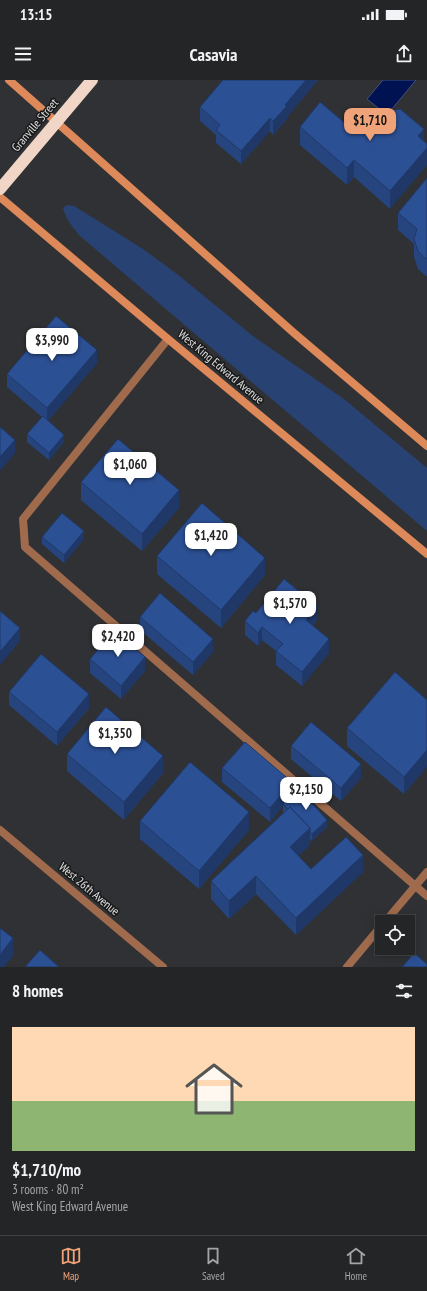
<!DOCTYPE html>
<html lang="en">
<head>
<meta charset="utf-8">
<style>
	:root { --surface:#242527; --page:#303133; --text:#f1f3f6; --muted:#a3a5a7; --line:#414244; --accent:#f0a378 }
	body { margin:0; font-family:"PT Sans Narrow",sans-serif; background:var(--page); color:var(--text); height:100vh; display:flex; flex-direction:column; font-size:15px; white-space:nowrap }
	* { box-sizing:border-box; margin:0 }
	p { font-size:13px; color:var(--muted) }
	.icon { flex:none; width:22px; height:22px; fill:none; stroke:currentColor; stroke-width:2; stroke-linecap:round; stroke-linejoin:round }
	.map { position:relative; height:887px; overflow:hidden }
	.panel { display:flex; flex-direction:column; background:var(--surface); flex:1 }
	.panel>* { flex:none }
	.fabs { position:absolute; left:375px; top:835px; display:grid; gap:8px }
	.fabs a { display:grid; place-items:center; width:40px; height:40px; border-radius:0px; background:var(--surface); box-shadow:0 2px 10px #0003,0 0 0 1px var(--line); font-size:20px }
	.price { position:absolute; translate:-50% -34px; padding:0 9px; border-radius:8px; background:#fff; color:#222; font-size:13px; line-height:26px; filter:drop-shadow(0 1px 2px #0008) }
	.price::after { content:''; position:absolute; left:50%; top:24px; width:12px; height:9px; margin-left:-6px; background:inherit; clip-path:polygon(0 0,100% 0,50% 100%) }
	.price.selected { background:var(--accent); color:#111 }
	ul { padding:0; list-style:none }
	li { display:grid; align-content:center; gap:8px; height:212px; padding:0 12px }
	li span { display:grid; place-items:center; height:124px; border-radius:0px; color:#555 }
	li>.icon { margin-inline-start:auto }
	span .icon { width:72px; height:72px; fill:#fffc; stroke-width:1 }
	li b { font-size:17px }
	h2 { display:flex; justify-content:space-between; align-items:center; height:48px; padding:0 12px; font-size:17px }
	.status { display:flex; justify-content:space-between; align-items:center; height:28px; padding:0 20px; background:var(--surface); direction:ltr }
	.status svg { height:11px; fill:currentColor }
	header { display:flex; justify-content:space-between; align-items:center; height:52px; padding:0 12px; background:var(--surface); font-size:18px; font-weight:800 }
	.dock { display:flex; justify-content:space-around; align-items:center; height:56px; border-top:1px solid var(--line); background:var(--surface); font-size:11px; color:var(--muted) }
	.dock a { display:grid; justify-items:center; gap:2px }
	.dock .selected { color:var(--accent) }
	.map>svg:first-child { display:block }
</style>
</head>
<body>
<div class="status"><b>13:15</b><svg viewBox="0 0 49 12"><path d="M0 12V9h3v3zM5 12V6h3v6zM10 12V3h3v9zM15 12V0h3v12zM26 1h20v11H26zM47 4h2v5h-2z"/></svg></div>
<header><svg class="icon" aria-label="menu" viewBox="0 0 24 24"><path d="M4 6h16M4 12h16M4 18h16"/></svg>Casavia<svg class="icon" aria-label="share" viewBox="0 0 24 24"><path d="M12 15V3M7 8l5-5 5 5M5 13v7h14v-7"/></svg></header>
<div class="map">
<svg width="427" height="887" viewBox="0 0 427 887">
	<rect width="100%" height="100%" fill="#303134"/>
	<path fill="#284273" d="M 67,125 L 74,126 L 143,169 L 177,194 L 253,256 L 344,319 L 427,388 L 427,451 L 80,156 C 73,148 66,139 63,128 Z"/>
	<path fill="#001252" stroke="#43507d" d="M 383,0 L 416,0 L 387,35 L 367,19 Z"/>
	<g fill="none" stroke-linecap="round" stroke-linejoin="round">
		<path stroke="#a06b4d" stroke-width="8" d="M 168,259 L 23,439 L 25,467 L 427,816"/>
		<path stroke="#a06b4d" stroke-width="8" d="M 0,750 L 163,887
			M 385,842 L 427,792
			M 347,887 L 382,845"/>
		<path stroke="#de8959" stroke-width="8" d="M 9,0 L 294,253 L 427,366
			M 0,117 L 168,259 L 427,474"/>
		<path stroke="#f1d6c8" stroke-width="12" d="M 0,109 L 92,0"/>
	</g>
	<path fill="#26457f" d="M 223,0 L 318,0 L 287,37 L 287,39 L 273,55 L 270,51 L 241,84 L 216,63 L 216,55 L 200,41 L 200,27 Z
		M 400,29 L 390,129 L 354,97 L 347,105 L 300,65 L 300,47 L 358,54 Z
		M 427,98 L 427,196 L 426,196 L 418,189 L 414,177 L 414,164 L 398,150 L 398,133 Z
		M 97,283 L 48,341 L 64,362 L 49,380 L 27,362 L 27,354 L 42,337 L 7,307 L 7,294 Z
		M 81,402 L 179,428 L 142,471 L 81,420 Z
		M 42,457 L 84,459 L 64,483 L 42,464 Z
		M 157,476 L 265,495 L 221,548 L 157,494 Z
		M 256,533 L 317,540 L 312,546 L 329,573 L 302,606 L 276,585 L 276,571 L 262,560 L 258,566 L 245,555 L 245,541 Z
		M 140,537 L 213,572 L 193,595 L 140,550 Z
		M 90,579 L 145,591 L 121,619 L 90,593 Z
		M 9,612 L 89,628 L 57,666 L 9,625 Z
		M 427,620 L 404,714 L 347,666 L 347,648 Z
		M 291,666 L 361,698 L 341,721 L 291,679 Z
		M 67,674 L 163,693 L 124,740 L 67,691 Z
		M 222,688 L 292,715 L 327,747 L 312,761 L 310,759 L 310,765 L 298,776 L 311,789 L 363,792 L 296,855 L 256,814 L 229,839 L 211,819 L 211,801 L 284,732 L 283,732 L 283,726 L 270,742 L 222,702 Z
		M 140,741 L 249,750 L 199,809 L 140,759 Z"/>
	<path fill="#1f3868" d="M 306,0 L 318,0 L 287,37 L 287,39 L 273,55 L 273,41 L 285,25 Z
		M 270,38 L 270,51 L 241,84 L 241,71 Z
		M 424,49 L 424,66 L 418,56 Z
		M 427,68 L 427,85 L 390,129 L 390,111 Z
		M 354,80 L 354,97 L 347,105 L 347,88 Z
		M 97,270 L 97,283 L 47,342 L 47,328 Z
		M 64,355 L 64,362 L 49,380 L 49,373 Z
		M 15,360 L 15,373 L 0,391 L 0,377 Z
		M 179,410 L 179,428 L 142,471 L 142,454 Z
		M 84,451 L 84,459 L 64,483 L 64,475 Z
		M 265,478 L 265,495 L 221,548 L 221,530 Z
		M 317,526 L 317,540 L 306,554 L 306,540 Z
		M 262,547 L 262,560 L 258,566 L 258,553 Z
		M 20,548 L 20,561 L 0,585 L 0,572 Z
		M 213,559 L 213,572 L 193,595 L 193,582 Z
		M 329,559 L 329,573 L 302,606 L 302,592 Z
		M 145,577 L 145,591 L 121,619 L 121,606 Z
		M 89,614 L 89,628 L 57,666 L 57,652 Z
		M 427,670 L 427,687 L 404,714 L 404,697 Z
		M 163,676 L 163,693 L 124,740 L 124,722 Z
		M 361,684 L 361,698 L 341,721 L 341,708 Z
		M 292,702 L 292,715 L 283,724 L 283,726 L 270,742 L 270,728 Z
		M 249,732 L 249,750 L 199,809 L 199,791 Z
		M 327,740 L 327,747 L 312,761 L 312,754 Z
		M 310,748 L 310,765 L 290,784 L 290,767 Z
		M 363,775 L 363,792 L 296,855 L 296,838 Z
		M 256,796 L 256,814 L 229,839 L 229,821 Z
		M 13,858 L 13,876 L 4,887 L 0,887 L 0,875 Z"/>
	<path fill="#2c5094" stroke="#1f3868" d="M 223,0 L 306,0 L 285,25 L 287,26 L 273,41 L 270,38 L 241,71 L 216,50 L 220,45 L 200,27 Z
		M 320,22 L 358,54 L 376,34 L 400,29 L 424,49 L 418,56 L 427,64 L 427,68 L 390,111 L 354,80 L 347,88 L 300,47 Z
		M 427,98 L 427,179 L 426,179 L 418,171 L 414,159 L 417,149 L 398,133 Z
		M 56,236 L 97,270 L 47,328 L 7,294 Z
		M 43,336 L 64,355 L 49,373 L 27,354 Z
		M 0,347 L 15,360 L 0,377 Z
		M 118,359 L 179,410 L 142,454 L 81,402 Z
		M 202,423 L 265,478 L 221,530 L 157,476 Z
		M 62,433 L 84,451 L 64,475 L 42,457 Z
		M 284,499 L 317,526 L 306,540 L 329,559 L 302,592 L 276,571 L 283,564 L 262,547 L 258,553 L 245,541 L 253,531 L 256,533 Z
		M 160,513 L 213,559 L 193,582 L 140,537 Z
		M 0,531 L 20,548 L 0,572 Z
		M 114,551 L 145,577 L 121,606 L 90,579 Z
		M 41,574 L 89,614 L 57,652 L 9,612 Z
		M 395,592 L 427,620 L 427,670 L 404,697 L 347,648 Z
		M 106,627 L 163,676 L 124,722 L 67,674 Z
		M 311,642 L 361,684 L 341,708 L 291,666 Z
		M 245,662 L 292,702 L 270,728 L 222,688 Z
		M 190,682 L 249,732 L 199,791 L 140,741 Z
		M 299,709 L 327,740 L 312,754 L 310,752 L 310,748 L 290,727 L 288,729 L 283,724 Z
		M 290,727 L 310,748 L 290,767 L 311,789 L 346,757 L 363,775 L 296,838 L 256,796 L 229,821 L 211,801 Z
		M 0,848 L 13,858 L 0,875 Z
		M 40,870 L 59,887 L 25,887 Z
		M 414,873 L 427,884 L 427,887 L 402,887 Z"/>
	<g text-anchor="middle" stroke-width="3" stroke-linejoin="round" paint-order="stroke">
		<g font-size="12" fill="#e0e1e2" stroke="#19191a">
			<text transform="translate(35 45) rotate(-50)" y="4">Granville Street</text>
			<text transform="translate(221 287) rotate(40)" y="4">West King Edward Avenue</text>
			<text transform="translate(89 809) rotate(40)" y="4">West 26th Avenue</text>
		</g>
	</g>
</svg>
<div class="fabs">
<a><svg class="icon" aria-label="locate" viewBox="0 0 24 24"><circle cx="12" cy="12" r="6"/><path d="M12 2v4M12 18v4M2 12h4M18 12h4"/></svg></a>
</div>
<b class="price selected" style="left:370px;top:62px">$1,710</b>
<b class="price" style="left:52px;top:282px">$3,990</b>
<b class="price" style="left:130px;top:406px">$1,060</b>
<b class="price" style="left:211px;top:477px">$1,420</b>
<b class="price" style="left:290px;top:545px">$1,570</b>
<b class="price" style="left:118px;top:578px">$2,420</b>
<b class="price" style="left:115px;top:675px">$1,350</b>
<b class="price" style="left:306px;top:731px">$2,150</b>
</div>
<section class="panel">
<h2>8 homes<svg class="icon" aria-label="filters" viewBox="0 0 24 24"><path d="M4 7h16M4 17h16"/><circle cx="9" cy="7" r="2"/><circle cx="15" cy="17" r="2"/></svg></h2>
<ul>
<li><span style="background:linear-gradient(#ffd9b3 60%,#8fb573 0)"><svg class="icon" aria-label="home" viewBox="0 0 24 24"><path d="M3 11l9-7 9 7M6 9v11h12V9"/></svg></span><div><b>$1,710/mo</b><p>3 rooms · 80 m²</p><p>West King Edward Avenue</p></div></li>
</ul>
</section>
<nav class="dock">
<a class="selected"><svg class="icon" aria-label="map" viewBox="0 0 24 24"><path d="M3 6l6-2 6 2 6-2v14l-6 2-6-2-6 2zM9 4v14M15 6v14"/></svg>Map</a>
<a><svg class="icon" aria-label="saved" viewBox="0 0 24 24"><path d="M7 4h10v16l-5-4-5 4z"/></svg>Saved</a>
<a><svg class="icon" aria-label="home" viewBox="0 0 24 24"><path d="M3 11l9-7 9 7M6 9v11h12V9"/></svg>Home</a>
</nav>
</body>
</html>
